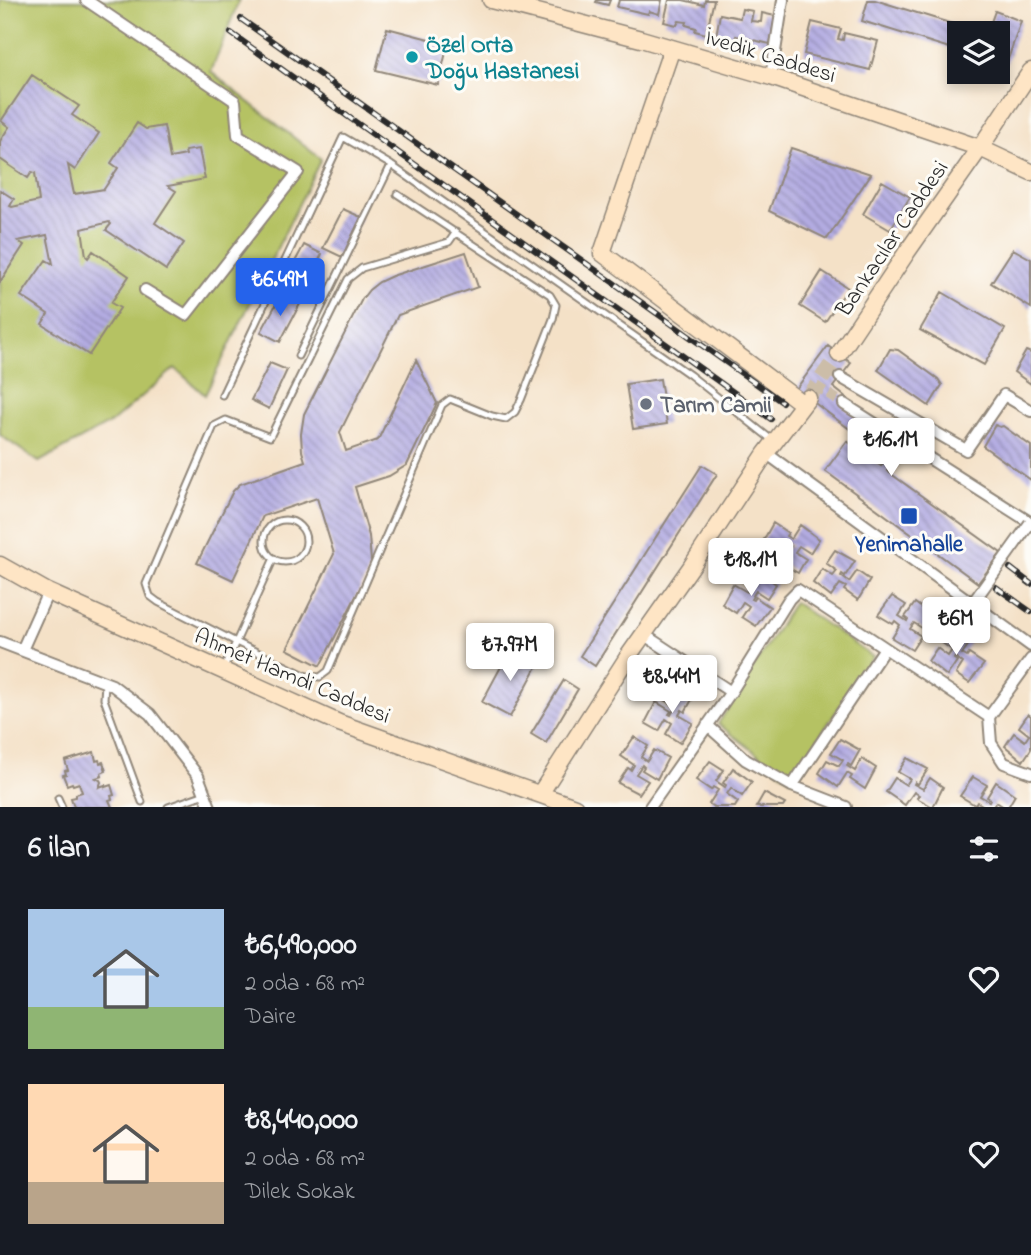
<!DOCTYPE html>
<html lang="tr">
<head>
<meta charset="utf-8">
<style>
	:root { --surface:#171b24; --page:#242831; --text:#f1f3f6; --muted:#9ea1a6; --accent:#2563eb }
	body { margin:0; font-family:"Indie Flower",sans-serif; background:var(--page); color:var(--text); height:100vh; display:flex; flex-direction:column; font-size:26px; white-space:nowrap }
	* { box-sizing:border-box; margin:0 }
	p { font-size:23px; color:var(--muted) }
	.icon { flex:none; width:38px; height:38px; fill:none; stroke:currentColor; stroke-width:2; stroke-linecap:round; stroke-linejoin:round }
	.map { position:relative; height:807px; overflow:hidden }
	.details { display:flex; flex-direction:column; background:var(--surface); flex:1 }
	.details>* { flex:none }
	.buttons { position:absolute; left:947px; top:21px; display:grid; gap:14px }
	.buttons a { display:grid; place-items:center; width:63px; height:63px; border-radius:0px; background:var(--surface); box-shadow:0 4px 10px #0003; font-size:35px }
	.price { position:absolute; translate:-50% -60px; padding:0 16px; border-radius:7px; background:#fff; color:#222; font-size:23px; line-height:46px; filter:drop-shadow(0 2px 4px #0008) }
	.price::after { content:''; position:absolute; left:50%; top:42px; width:21px; height:16px; margin-left:-10px; background:inherit; clip-path:polygon(0 0,100% 0,50% 100%) }
	.price.current { background:var(--accent); color:#fff }
	ul { padding:0; list-style:none }
	li { display:flex; align-items:center; gap:21px; height:175px; padding:0 28px }
	li span { display:grid; place-items:center; flex:none; width:196px; height:140px; border-radius:0px; color:#555 }
	li>.icon { margin-inline-start:auto }
	span .icon { width:84px; height:84px; fill:#fffc; stroke-width:1 }
	li b { font-size:30px }
	h2 { display:flex; justify-content:space-between; align-items:center; height:84px; padding:0 28px; font-size:30px }
	.map>svg:first-child { display:block }
</style>
</head>
<body>
<div class="map">
<svg width="1031" height="807" viewBox="0 0 1031 807">
	<defs>
		<pattern id="building-back-hatch" width="6" height="6" patternUnits="userSpaceOnUse" patternTransform="scale(1.75)"><rect width="6" height="6" fill="#b3ace2"/><path d="M-1 5l2 2M0 0l6 6M5-1l2 2" fill="none" stroke="#928cb7"/></pattern>
	</defs>
	<rect width="100%" height="100%" fill="#fdfcf7"/>
	<filter id="ink" filterUnits="userSpaceOnUse"><feTurbulence type="fractalNoise" baseFrequency=".0143" numOctaves="2"/><feDisplacementMap in="SourceGraphic" scale="14" xChannelSelector="R" yChannelSelector="G"/><feConvolveMatrix kernelMatrix="1 2 1 2 8 2 1 2 1" color-interpolation-filters="sRGB"/></filter>
	<filter id="wash" filterUnits="userSpaceOnUse"><feTurbulence type="fractalNoise" baseFrequency=".00686" numOctaves="4" result="noise"/><feDisplacementMap in="SourceGraphic" scale="28" xChannelSelector="R" yChannelSelector="G"/><feGaussianBlur stdDeviation="1.57" result="paint"/><feColorMatrix in="noise" values="0 0 0 0 0 0 0 0 0 0 0 0 0 0 0 0 0 1.4 0 .05"/><feComposite in="paint" operator="in"/></filter>
	<g filter="url(#wash)">
		<rect width="100%" height="100%" fill="#f4e1c7"/>
		<path fill="#b5c264" stroke="#707648" stroke-width="2" d="M 0,0 L 239,0 L 211,72 L 321,159 L 205,395 L 175,368 L 112,422 L 39,462 L 0,435 Z
			M 794,602 L 873,657 L 791,779 L 718,724 Z"/>
		<g id="blocks">
			<path fill="url(#building-back-hatch)" d="M 597,0 L 610,0 L 608,5 L 596,2 Z
				M 619,0 L 662,0 L 659,14 L 649,11 L 648,14 L 617,7 Z
				M 669,0 L 683,0 L 704,5 L 705,0 L 714,0 L 706,34 L 695,31 L 696,28 L 686,25 L 687,22 L 679,21 L 677,25 L 664,22 Z
				M 868,0 L 875,0 L 982,33 L 959,33 L 959,51 L 862,21 Z
				M 742,9 L 753,11 L 751,21 L 761,22 L 762,13 L 775,16 L 770,44 L 736,36 L 735,40 L 716,36 L 720,14 L 740,18 Z
				M 995,11 L 1021,21 L 1006,65 L 998,63 L 998,33 L 987,33 Z
				M 812,22 L 841,29 L 838,39 L 843,40 L 844,33 L 878,41 L 870,70 L 804,54 Z
				M 387,28 L 448,44 L 438,85 L 376,70 Z
				M 32,75 L 79,106 L 72,115 L 99,133 L 75,170 L 68,165 L 74,194 L 104,189 L 118,168 L 111,163 L 137,123 L 146,129 L 164,126 L 170,158 L 186,155 L 185,151 L 199,149 L 205,179 L 168,186 L 176,191 L 155,223 L 184,243 L 166,270 L 106,230 L 111,224 L 109,222 L 82,229 L 86,256 L 88,258 L 93,251 L 129,276 L 111,303 L 120,308 L 89,355 L 42,324 L 48,314 L 21,296 L 46,260 L 53,264 L 47,235 L 18,241 L 24,245 L 0,282 L 0,190 L 14,199 L 10,206 L 12,207 L 39,201 L 35,173 L 32,172 L 28,178 L 0,159 L 0,141 L 9,127 L 1,121 Z
				M 791,148 L 871,174 L 827,239 L 769,211 Z
				M 882,181 L 910,197 L 890,230 L 863,214 Z
				M 343,209 L 361,217 L 342,257 L 323,248 Z
				M 304,245 L 322,254 L 303,293 L 283,284 Z
				M 1013,249 L 1031,259 L 1031,308 L 991,283 Z
				M 466,252 L 478,287 L 398,315 L 340,432 L 346,451 L 378,440 L 416,360 L 437,403 L 407,465 L 389,476 L 355,487 L 369,536 L 371,562 L 367,575 L 320,666 L 287,649 L 334,554 L 317,498 L 263,516 L 233,580 L 197,563 L 233,491 L 240,484 L 305,461 L 302,451 L 301,434 L 304,414 L 362,299 L 369,290 L 379,282 L 392,276 Z
				M 822,271 L 848,288 L 825,322 L 800,306 Z
				M 942,292 L 1005,329 L 984,365 L 920,330 Z
				M 281,295 L 300,304 L 280,342 L 261,332 Z
				M 828,346 L 851,363 L 833,387 L 848,399 L 843,406 L 902,451 L 887,471 L 1001,553 L 978,583 L 825,471 L 847,441 L 881,466 L 887,457 L 796,389 Z
				M 890,349 L 898,350 L 938,379 L 942,385 L 929,406 L 878,370 Z
				M 1026,351 L 1031,353 L 1031,384 L 1014,372 Z
				M 270,363 L 287,370 L 269,409 L 251,400 Z
				M 660,379 L 667,424 L 633,429 L 626,384 Z
				M 995,425 L 1000,427 L 1003,426 L 1031,446 L 1031,480 L 983,446 Z
				M 702,465 L 717,474 L 595,666 L 580,656 Z
				M 773,523 L 788,533 L 786,536 L 791,539 L 800,525 L 819,539 L 810,553 L 799,546 L 795,552 L 806,559 L 798,573 L 777,561 L 787,546 L 790,548 L 791,546 L 783,541 L 775,552 L 762,543 Z
				M 835,550 L 855,561 L 845,576 L 842,574 L 841,576 L 849,582 L 857,571 L 870,580 L 858,600 L 844,590 L 846,587 L 840,584 L 831,597 L 813,583 L 822,569 L 833,576 L 837,571 L 826,563 Z
				M 757,570 L 776,584 L 767,598 L 756,591 L 751,599 L 753,600 L 755,597 L 770,607 L 756,626 L 742,617 L 749,606 L 743,602 L 736,613 L 722,604 L 733,584 L 747,592 L 750,587 L 747,585 Z
				M 892,596 L 906,605 L 899,616 L 907,621 L 908,619 L 905,617 L 915,603 L 934,617 L 925,630 L 914,623 L 910,629 L 921,636 L 912,650 L 892,638 L 900,625 L 895,621 L 893,624 L 878,615 Z
				M 951,629 L 971,641 L 962,654 L 967,657 L 969,654 L 984,664 L 969,683 L 956,674 L 963,663 L 955,657 L 954,659 L 957,661 L 947,676 L 928,661 L 937,648 L 948,656 L 952,650 L 941,642 Z
				M 511,648 L 539,663 L 510,717 L 482,702 Z
				M 564,680 L 578,689 L 546,743 L 531,734 Z
				M 673,686 L 694,696 L 685,712 L 682,710 L 679,715 L 693,723 L 680,743 L 666,734 L 672,723 L 666,719 L 659,731 L 645,723 L 656,702 L 671,711 L 669,714 L 671,715 L 676,706 L 665,700 Z
				M 1028,714 L 1031,716 L 1031,749 L 1023,761 L 1005,746 L 1014,733 L 1025,741 L 1029,735 L 1019,727 Z
				M 634,737 L 648,746 L 641,757 L 647,761 L 654,750 L 668,758 L 657,779 L 642,770 L 644,767 L 642,765 L 636,774 L 648,781 L 639,794 L 618,783 L 628,768 L 631,770 L 634,765 L 621,756 Z
				M 840,739 L 860,750 L 851,766 L 848,764 L 847,766 L 855,771 L 862,759 L 876,768 L 865,789 L 850,779 L 852,776 L 847,773 L 838,787 L 819,773 L 827,760 L 839,766 L 843,760 L 831,753 Z
				M 94,752 L 96,761 L 99,760 L 100,763 L 103,762 L 106,771 L 101,773 L 102,776 L 96,778 L 100,780 L 101,782 L 99,787 L 105,785 L 105,787 L 111,785 L 114,795 L 111,796 L 112,799 L 109,800 L 112,807 L 74,807 L 71,798 L 76,797 L 76,794 L 82,792 L 79,783 L 73,785 L 72,783 L 67,785 L 63,775 L 66,774 L 65,771 L 68,770 L 65,761 Z
				M 907,758 L 928,769 L 918,784 L 915,782 L 914,784 L 923,789 L 930,778 L 943,787 L 933,807 L 917,798 L 919,795 L 914,792 L 905,805 L 886,792 L 895,778 L 906,785 L 910,779 L 898,772 Z
				M 710,761 L 724,770 L 716,781 L 725,787 L 726,785 L 723,783 L 733,768 L 752,782 L 742,796 L 731,788 L 727,794 L 738,802 L 735,807 L 714,807 L 709,804 L 718,790 L 713,787 L 711,790 L 696,780 Z
				M 973,777 L 987,785 L 980,796 L 989,801 L 990,799 L 987,797 L 996,782 L 1015,795 L 1008,807 L 1004,807 L 996,802 L 993,807 L 981,807 L 982,805 L 977,802 L 975,805 L 960,796 Z
				M 764,793 L 785,804 L 783,807 L 756,807 Z"/>
		</g>
	</g>
	<g filter="url(#ink)">
		<use href="#blocks" fill-opacity="0" stroke="#908679" stroke-width="2"/>
		<g fill="none" stroke-linecap="round" stroke-linejoin="round">
			<path stroke="#ccbda8" stroke-width="10" stroke-dasharray="10 5" stroke-linecap="butt" d="M 827,371 L 840,377
				M 816,386 L 844,404"/>
			<path stroke="#ccbda8" stroke-width="16" stroke-dasharray="16 8" stroke-linecap="butt" d="M 808,398 L 839,354"/>
			<defs>
				<path id="lane" d="M 298,356 L 391,165
					M 222,395 L 343,137 L 391,165 L 690,375 L 772,440
					M264 541a21 21 0 1 1 42 0a21 21 0 1 1-42 0Z
					M 274,558 L 236,642 L 307,676 L 320,677 L 328,671 L 442,405 L 450,399 L 492,416 L 506,419 L 515,412 L 521,400 L 553,319 L 556,305 L 550,295 L 397,194
					M 224,668 L 236,642 L 158,602 L 150,596 L 146,584 L 214,426 L 226,420 L 270,437 L 348,279 L 362,268 L 449,242 L 456,232
					M 105,683 L 104,699 L 142,802
					M 58,798 L 62,807
					M 168,807 L 205,794"/>
				<path id="street" d="M 86,0 L 235,101 L 238,135 L 298,172 L 186,315 L 145,290
					M 771,77 L 783,0
					M 840,377 L 966,450 L 1004,395 L 1031,411
					M 844,404 L 1031,523
					M 766,453 L 1031,646
					M 643,634 L 731,692
					M 0,642 L 112,685 L 150,714 L 198,776 L 210,807
					M 22,650 L 48,592
					M 989,717 L 991,743 L 1004,763 L 1031,773
					M 989,717 L 1031,659
					M 707,725 L 746,760 L 792,786 L 846,807
					M 792,786 L 885,648
					M 650,807 L 731,692 L 789,599 L 798,590 L 989,717"/>
				<path id="secondary" d="M 491,0 L 641,39 L 771,77 L 980,148 L 1031,172
					M 672,48 L 602,253 L 803,404
					M 839,354 L 907,252 L 980,148 L 1031,71
					M 0,565 L 48,592 L 339,723 L 575,807
					M 540,794 L 629,655 L 691,567 L 766,453 L 808,398"/>
			</defs>
			<use href="#lane" stroke="#908679" stroke-width="9"/>
			<use href="#street" stroke="#908679" stroke-width="14"/>
			<use href="#secondary" stroke="#908679" stroke-width="19"/>
			<use href="#lane" stroke="#fff" stroke-width="5"/>
			<use href="#street" stroke="#fff" stroke-width="10"/>
			<use href="#secondary" stroke="#fee5c5" stroke-width="16"/>
			<defs>
				<path id="rail" d="M 241,19 L 782,402
					M 231,33 L 771,419
					M 1010,568 L 1031,584
					M 996,587 L 1031,612"/>
			</defs>
			<use href="#rail" stroke="#2b2b2b" stroke-width="6"/>
			<use href="#rail" stroke="#fdfcf7" stroke-width="3.5" stroke-dasharray="10" stroke-linecap="butt"/>
			<defs>
				<path id="street-bridge" d="M 972,604 L 1030,523"/>
			</defs>
			<use href="#street-bridge" stroke="#908679" stroke-width="14" stroke-linecap="butt"/>
			<use href="#street-bridge" stroke="#fff" stroke-width="10"/>
		</g>
	</g>
	<circle fill="#0f9aa8" stroke="#fdfcf7" stroke-width="2.5" cx="412" cy="57" r="7"/>
	<circle fill="#6b7280" stroke="#fdfcf7" stroke-width="2.5" cx="646" cy="404" r="7"/>
	<rect fill="#1a4fb4" stroke="#fdfcf7" stroke-width="2.5" x="900" y="507" width="18" height="18" rx="3.5"/>
	<g text-anchor="middle" stroke-width="6" stroke-linejoin="round" paint-order="stroke">
		<g font-size="23" font-weight="bold" fill="#0d838f" stroke="#fdfcf7" text-anchor="start">
			<text x="426" y="52">Özel Orta<tspan x="426" dy="26">Doğu Hastanesi</tspan></text>
		</g>
		<g font-size="23" fill="#2b2b2b" stroke="#fdfcf7">
			<text transform="translate(771 55) rotate(17)" y="8">İvedik Caddesi</text>
			<text transform="translate(891 238) rotate(-56)" y="8">Bankacılar Caddesi</text>
			<text transform="translate(293 675) rotate(23)" y="8">Ahmet Hamdi Caddesi</text>
		</g>
		<g font-size="23" font-weight="bold" fill="#5b616d" stroke="#fdfcf7" text-anchor="start">
			<text x="660" y="412">Tarım Camii</text>
		</g>
		<g font-size="23" font-weight="bold" fill="#164399" stroke="#fdfcf7">
			<text x="909" y="551">Yenimahalle</text>
		</g>
	</g>
</svg>
<div class="buttons">
<a><svg class="icon" aria-label="layers" viewBox="0 0 24 24"><path d="M12 4l9 5-9 5-9-5zM3 14l9 5 9-5"/></svg></a>
</div>
<b class="price current" style="left:280px;top:318px">₺6.49M</b>
<b class="price" style="left:891px;top:478px">₺16.1M</b>
<b class="price" style="left:751px;top:598px">₺18.1M</b>
<b class="price" style="left:956px;top:657px">₺6M</b>
<b class="price" style="left:510px;top:683px">₺7.97M</b>
<b class="price" style="left:672px;top:715px">₺8.44M</b>
</div>
<section class="details">
<h2>6 ilan<svg class="icon" aria-label="filters" viewBox="0 0 24 24"><path d="M4 7h16M4 17h16"/><circle cx="9" cy="7" r="2"/><circle cx="15" cy="17" r="2"/></svg></h2>
<ul>
<li><span style="background:linear-gradient(#a9c7e8 70%,#8fb573 0)"><svg class="icon" aria-label="home" viewBox="0 0 24 24"><path d="M3 11l9-7 9 7M6 9v11h12V9"/></svg></span><div><b>₺6,490,000</b><p>2 oda · 68 m²</p><p>Daire</p></div><svg class="icon" aria-label="heart" viewBox="0 0 24 24"><path d="M12 20l-8-8c-3-5 5-10 8-4 3-6 11-1 8 4z"/></svg></li>
<li><span style="background:linear-gradient(#ffd9b3 70%,#b9a48a 0)"><svg class="icon" aria-label="home" viewBox="0 0 24 24"><path d="M3 11l9-7 9 7M6 9v11h12V9"/></svg></span><div><b>₺8,440,000</b><p>2 oda · 68 m²</p><p>Dilek Sokak</p></div><svg class="icon" aria-label="heart" viewBox="0 0 24 24"><path d="M12 20l-8-8c-3-5 5-10 8-4 3-6 11-1 8 4z"/></svg></li>
</ul>
</section>
</body>
</html>
